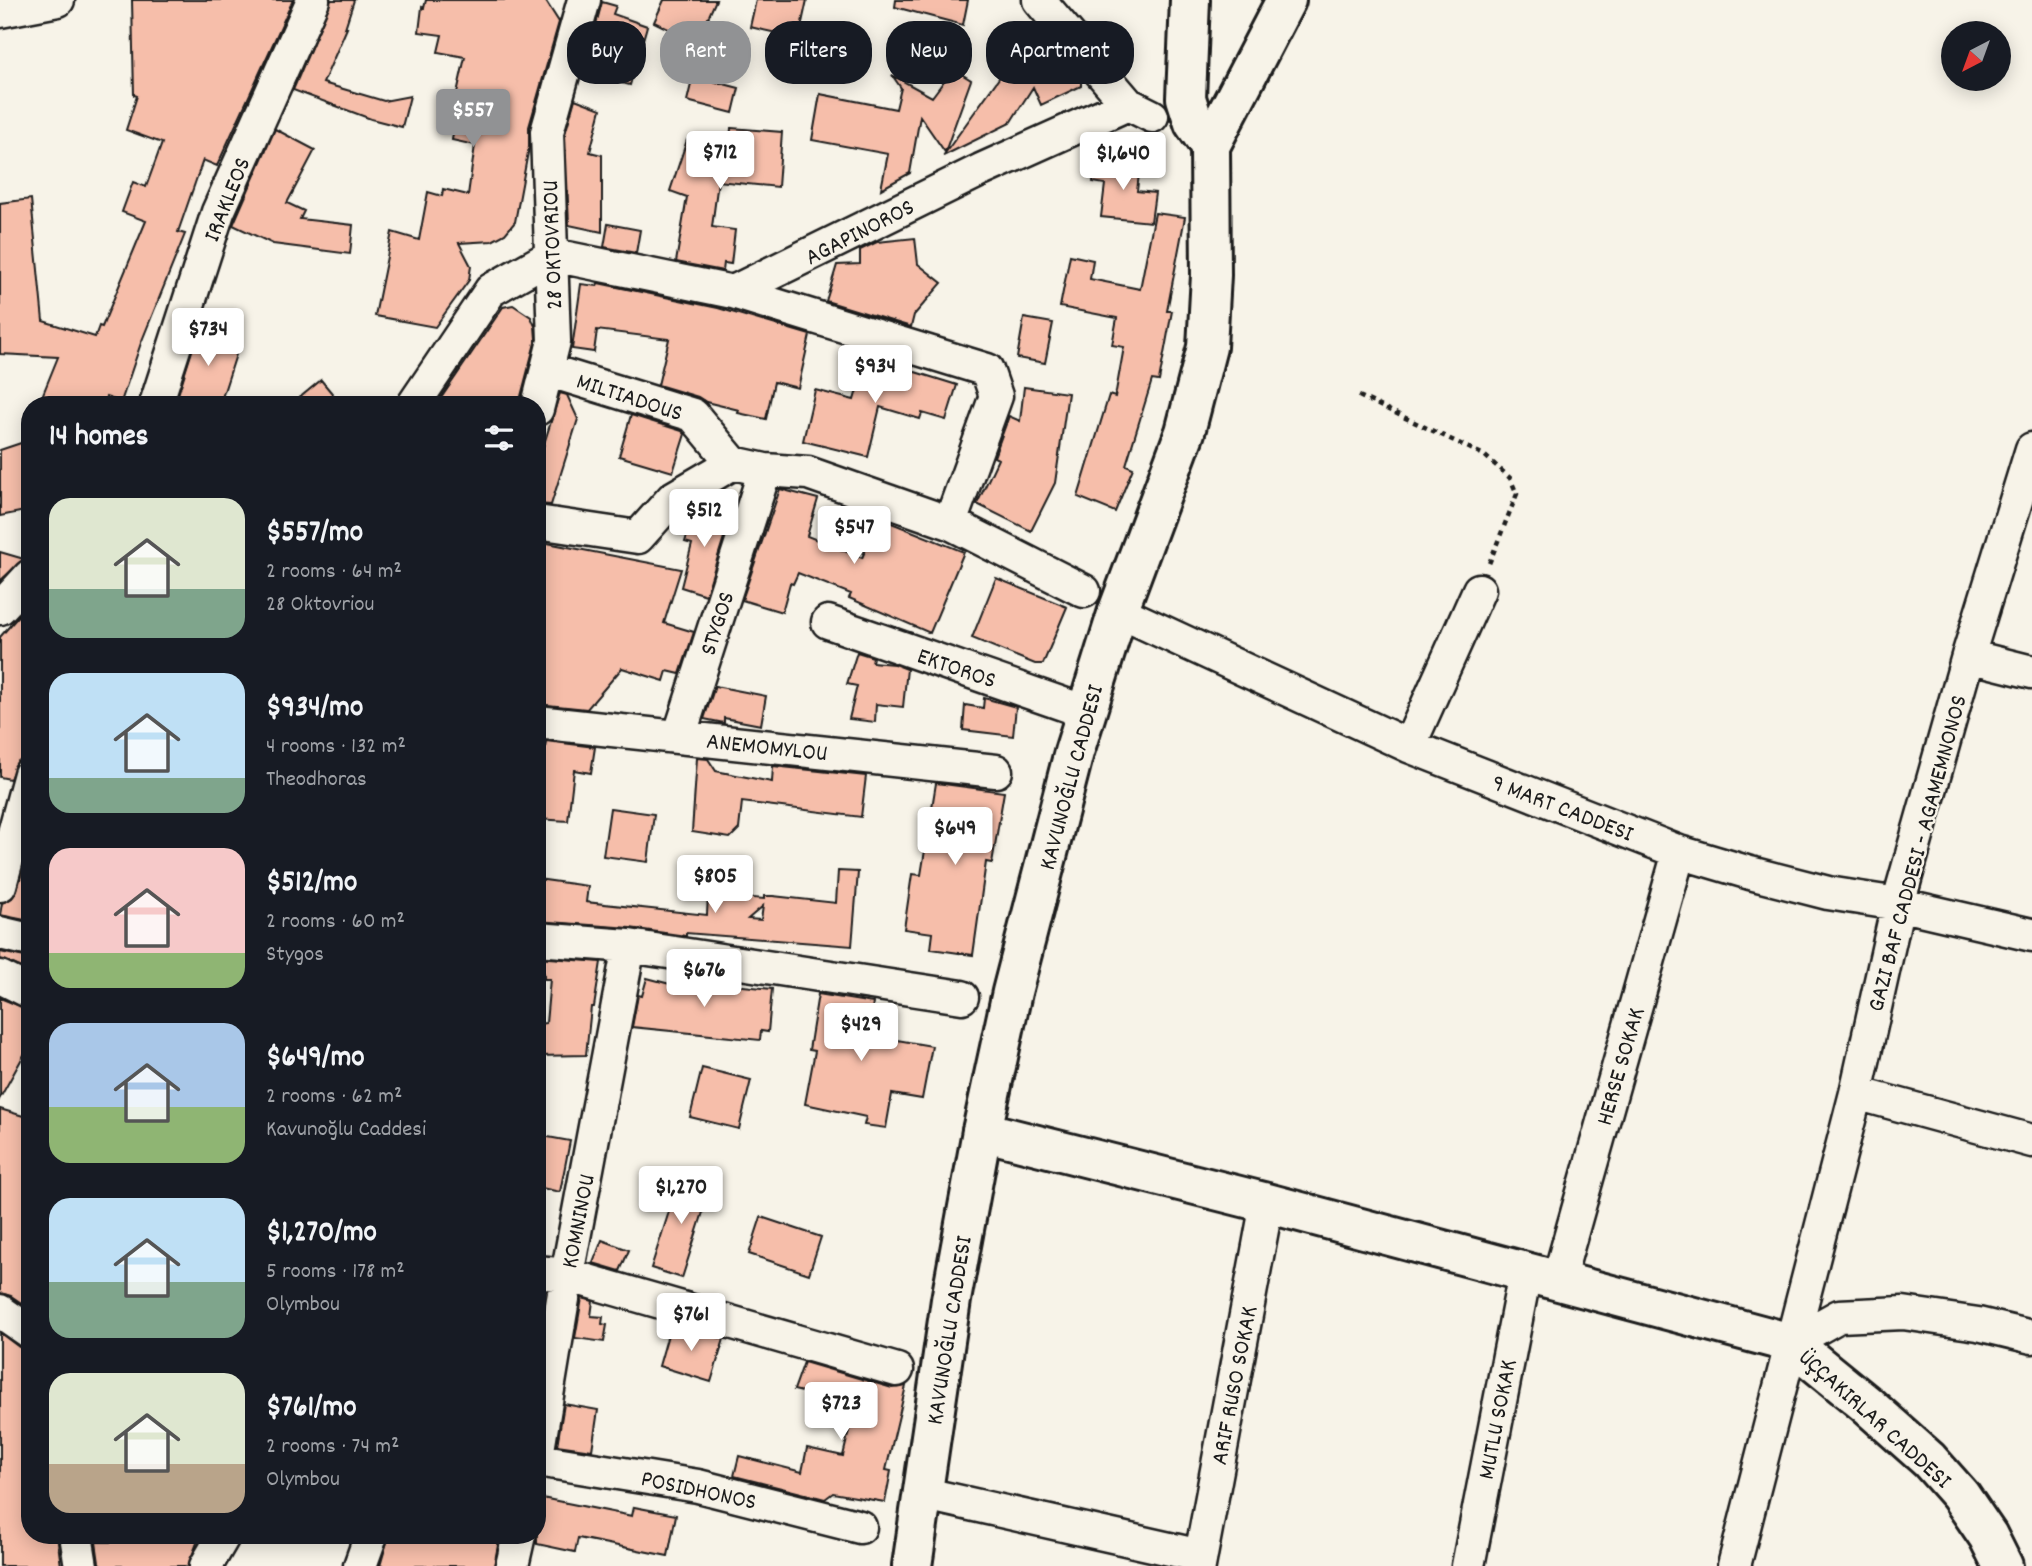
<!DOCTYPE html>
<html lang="en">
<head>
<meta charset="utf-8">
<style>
	:root { --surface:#171b24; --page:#242831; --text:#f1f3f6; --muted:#9ea1a6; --accent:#919294 }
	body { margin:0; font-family:Dekko,sans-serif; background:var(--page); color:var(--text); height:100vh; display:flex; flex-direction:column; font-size:26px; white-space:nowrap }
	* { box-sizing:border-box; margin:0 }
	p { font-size:23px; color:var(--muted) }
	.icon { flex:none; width:38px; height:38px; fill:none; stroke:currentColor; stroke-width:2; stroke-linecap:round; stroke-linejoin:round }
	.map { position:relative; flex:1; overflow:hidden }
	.sheet { position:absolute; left:21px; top:396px; width:525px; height:1148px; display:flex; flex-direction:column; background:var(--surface); border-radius:28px; box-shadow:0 4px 18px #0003 }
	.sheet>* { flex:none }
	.guide { position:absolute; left:567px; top:21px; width:665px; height:63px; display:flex; gap:14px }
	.needle { width:46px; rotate:221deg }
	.tools { position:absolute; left:1941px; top:21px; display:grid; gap:14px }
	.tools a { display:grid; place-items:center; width:70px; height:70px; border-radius:50%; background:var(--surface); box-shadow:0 4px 18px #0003; font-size:35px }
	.price { position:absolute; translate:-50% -60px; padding:0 16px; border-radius:7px; background:#fff; color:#222; font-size:23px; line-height:46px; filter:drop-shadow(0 2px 4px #0008) }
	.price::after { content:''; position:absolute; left:50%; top:42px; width:21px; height:16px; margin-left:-10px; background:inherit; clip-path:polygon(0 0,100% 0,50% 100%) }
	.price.selected { background:var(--accent); color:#fff }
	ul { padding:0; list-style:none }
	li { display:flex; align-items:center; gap:21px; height:175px; padding:0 28px }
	li span { display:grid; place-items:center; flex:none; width:196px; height:140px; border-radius:21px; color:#555 }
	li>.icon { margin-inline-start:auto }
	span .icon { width:84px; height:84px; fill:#fffc; stroke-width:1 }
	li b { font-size:30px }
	h2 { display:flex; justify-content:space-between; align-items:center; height:84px; padding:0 28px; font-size:30px }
	.pill { padding:0 24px; border-radius:28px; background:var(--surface); box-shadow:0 4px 18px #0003; font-size:24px; line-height:63px }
	.pill.selected { background:var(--accent); color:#fff }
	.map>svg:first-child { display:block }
</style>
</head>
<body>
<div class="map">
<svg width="2032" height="1566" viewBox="0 0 2032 1566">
	<rect width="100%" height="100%" fill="#f7f3e8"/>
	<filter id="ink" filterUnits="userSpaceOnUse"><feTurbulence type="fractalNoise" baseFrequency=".0143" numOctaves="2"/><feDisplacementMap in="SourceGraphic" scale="14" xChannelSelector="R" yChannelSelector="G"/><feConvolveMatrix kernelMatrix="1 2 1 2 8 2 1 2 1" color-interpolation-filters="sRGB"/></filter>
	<g filter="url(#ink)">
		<path fill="#f6beaa" stroke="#1c1c1c" stroke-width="2" fill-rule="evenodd" d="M 132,0 L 293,0 L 217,166 L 203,160 L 178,232 L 185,234 L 141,343 L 121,402 L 106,397 L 104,404 L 39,404 L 58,357 L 0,354 L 0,203 L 31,199 L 43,321 L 95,337 L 99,326 L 102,327 L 146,221 L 122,212 L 133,182 L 146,187 L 162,143 L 126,130 L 137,96 L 134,95 Z
			M 331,0 L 354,0 L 345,28 L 347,28 L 323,83 L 384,101 L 410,96 L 402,127 L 371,119 L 293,90 Z
			M 426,0 L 545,0 L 559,22 L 529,127 L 529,147 L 515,222 L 505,234 L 492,241 L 459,243 L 471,266 L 469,280 L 435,327 L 375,316 L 392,232 L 419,240 L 428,192 L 442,196 L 443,189 L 468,195 L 475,145 L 452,140 L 455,121 L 451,120 L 465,57 L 438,52 L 442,35 L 419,32 L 422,7 L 424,8 Z
			M 664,0 L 716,0 L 697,43 L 654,22 Z
			M 756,0 L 807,0 L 800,32 L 790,36 L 750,27 Z
			M 896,0 L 968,0 L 963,25 L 895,7 Z
			M 602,2 L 616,6 L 613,14 L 647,26 L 630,85 L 583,73 Z
			M 1042,36 L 1051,43 L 1081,78 L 1081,86 L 1041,105 L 1033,87 L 1010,123 L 943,156 L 1025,42 L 1032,48 Z
			M 953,69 L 971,80 L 945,152 L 920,116 L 910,173 L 881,189 L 888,154 L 812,140 L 820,94 L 896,109 L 901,88 L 892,75 L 932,97 Z
			M 693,76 L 739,88 L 733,113 L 687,101 Z
			M 575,99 L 601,109 L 590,152 L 602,155 L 602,232 L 569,225 L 565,134 Z
			M 731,128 L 782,132 L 778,187 L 718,181 L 712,227 L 735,230 L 731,264 L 724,263 L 723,271 L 676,262 L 687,197 L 670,191 L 687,140 L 729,156 Z
			M 275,129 L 315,150 L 287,203 L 304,211 L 300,219 L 353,225 L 350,254 L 273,244 L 233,225 Z
			M 1096,160 L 1140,165 L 1137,191 L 1155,193 L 1151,222 L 1101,217 L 1105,184 L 1093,182 Z
			M 1155,213 L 1185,217 L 1167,311 L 1172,311 L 1159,381 L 1152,380 L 1126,465 L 1133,468 L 1115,512 L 1078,497 L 1109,395 L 1115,397 L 1124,347 L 1112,345 L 1117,318 L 1060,307 L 1070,255 L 1093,260 L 1090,279 L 1140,289 Z
			M 608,224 L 640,230 L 636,253 L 604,247 Z
			M 915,238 L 918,264 L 942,283 L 914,315 L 911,327 L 826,301 L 837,265 L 860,264 L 860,250 L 877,242 Z
			M 598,283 L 718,308 L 810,335 L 798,388 L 774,382 L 766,419 L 738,413 L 739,410 L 706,402 L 698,397 L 658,385 L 669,339 L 597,330 L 594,352 L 572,349 L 581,284 L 597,286 Z
			M 513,305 L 531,317 L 535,326 L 536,339 L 519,404 L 437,404 L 503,307 Z
			M 1024,318 L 1053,323 L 1045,363 L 1017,358 Z
			M 200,326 L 241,339 L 220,404 L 175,404 Z
			M 868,353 L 900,363 L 899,367 L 957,385 L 946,420 L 922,413 L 920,419 L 880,407 L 868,457 L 803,441 L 815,390 L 854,400 Z
			M 321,380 L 341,404 L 292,404 Z
			M 1024,387 L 1068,393 L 1055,483 L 1031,531 L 977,504 L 998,459 L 994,457 L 1009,416 L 1020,421 Z
			M 560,393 L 567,395 L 578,419 L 551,505 L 537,504 L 537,466 Z
			M 631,415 L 682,431 L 685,434 L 673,472 L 619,456 Z
			M 30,440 L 30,510 L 0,516 L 0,450 Z
			M 780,489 L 818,499 L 807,536 L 862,558 L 879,518 L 964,552 L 930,633 L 849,598 L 851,594 L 798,573 L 793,584 L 790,583 L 782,612 L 742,600 Z
			M 696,507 L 730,518 L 706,595 L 681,587 L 692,544 L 685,542 Z
			M 537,541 L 681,569 L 664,623 L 694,632 L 680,674 L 667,671 L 664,681 L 622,668 L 587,709 L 537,704 Z
			M 0,552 L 24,559 L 0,581 Z
			M 996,578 L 1067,607 L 1043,664 L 1035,664 L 972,638 Z
			M 30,603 L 30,756 L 17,762 L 10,779 L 0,777 L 0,637 Z
			M 857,652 L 873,657 L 872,662 L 894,664 L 907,669 L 903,707 L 876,704 L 875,722 L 849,719 L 857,686 L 847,684 Z
			M 715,686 L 766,696 L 761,725 L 724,718 L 724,723 L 704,719 Z
			M 984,698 L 1016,707 L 1013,736 L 963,730 L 965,705 L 983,708 Z
			M 546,741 L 595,747 L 591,773 L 574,770 L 568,821 L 537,819 L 537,787 L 540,787 Z
			M 697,758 L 708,759 L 716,771 L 772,782 L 773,766 L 866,776 L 861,817 L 742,802 L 739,829 L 730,838 L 692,832 Z
			M 936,783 L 1004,792 L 992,863 L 986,862 L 973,955 L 931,949 L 933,933 L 904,929 L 912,874 L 921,875 Z
			M 610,808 L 654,814 L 648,862 L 603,856 Z
			M 30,845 L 30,921 L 0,915 L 2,903 L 12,898 L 17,890 Z
			M 838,871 L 858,872 L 852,946 L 686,933 L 686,936 L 630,928 L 537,921 L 537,879 L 588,886 L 586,902 L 707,915 L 708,894 L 764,899 L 764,896 L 773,896 L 836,903 ZM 763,906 L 761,920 L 748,919 Z
			M 0,952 L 30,958 L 30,971 L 0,959 Z
			M 537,957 L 601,962 L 594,1007 L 591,1007 L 586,1055 L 537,1056 L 537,1024 L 546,1023 L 550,979 L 544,979 L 544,973 L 537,972 Z
			M 647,978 L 670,984 L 672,979 L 713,988 L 714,983 L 772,989 L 768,1032 L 761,1031 L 760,1040 L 632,1027 L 638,995 L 642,996 Z
			M 818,994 L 873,1003 L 868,1035 L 932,1046 L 922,1099 L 892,1094 L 886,1128 L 864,1125 L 866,1117 L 805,1104 L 815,1051 L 809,1050 Z
			M 0,998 L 30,1010 L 30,1044 L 0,1098 Z
			M 702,1068 L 751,1080 L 739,1129 L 690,1117 Z
			M 0,1109 L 30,1118 L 30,1309 L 11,1296 L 0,1293 Z
			M 537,1135 L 570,1141 L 560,1192 L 537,1187 Z
			M 681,1174 L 712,1184 L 682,1278 L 651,1268 Z
			M 761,1217 L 821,1237 L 809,1274 L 749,1254 Z
			M 602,1240 L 629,1250 L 620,1271 L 593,1263 Z
			M 582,1298 L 593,1301 L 591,1316 L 603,1317 L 602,1324 L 607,1325 L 604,1342 L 575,1338 Z
			M 671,1324 L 724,1339 L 711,1382 L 659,1366 Z
			M 0,1333 L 19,1347 L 30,1350 L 30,1535 L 57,1535 L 61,1566 L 0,1566 Z
			M 804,1362 L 892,1388 L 906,1386 L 886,1470 L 891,1471 L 885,1502 L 833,1493 L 825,1499 L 734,1476 L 739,1456 L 802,1472 L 807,1448 L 843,1456 L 855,1405 L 794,1390 Z
			M 564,1404 L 598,1410 L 592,1450 L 557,1445 Z
			M 537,1497 L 632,1516 L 634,1507 L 676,1515 L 668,1556 L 578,1538 L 575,1552 L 537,1544 Z
			M 129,1535 L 200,1535 L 188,1566 L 102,1566 L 99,1563 L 96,1542 L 125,1542 Z
			M 389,1535 L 500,1535 L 494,1566 L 380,1566 Z"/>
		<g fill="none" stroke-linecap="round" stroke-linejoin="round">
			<defs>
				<path id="minor" d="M 1039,0 L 1128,104
					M 0,11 L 58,0
					M 733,292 L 987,370 L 996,396 L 950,523
					M 547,370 L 693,415 L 733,463
					M 156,404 L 218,212 L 313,0
					M 414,404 L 491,290 L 553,255 L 733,292 L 981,170 L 1128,104 L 1152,116
					M 537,409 L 554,341 L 547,132 L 584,0
					M 537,522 L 638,537 L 673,498 L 733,463 L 765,470 L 808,473 L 950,523 L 1084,591
					M 0,608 L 30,576
					M 1118,611 L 1409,746 L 1679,852 L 1750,873 L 1828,893 L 1898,904 L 2032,935
					M 828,622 L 1086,712
					M 1968,656 L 2032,672
					M 537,722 L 996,771
					M 679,737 L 765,470
					M 1409,746 L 1479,590
					M 0,885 L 30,774
					M 0,933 L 30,940
					M 537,939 L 629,946 L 962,997
					M 0,977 L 30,992
					M 1856,1093 L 2032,1141
					M 537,1272 L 567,1275 L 897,1370
					M 1558,1281 L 1679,852
					M 0,1311 L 30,1332
					M 1791,1343 L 1839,1316 L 1903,1313 L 1978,1324 L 2032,1337
					M 537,1456 L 567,1275 L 629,946
					M 537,1460 L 698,1486 L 860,1527
					M 921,1493 L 1201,1556
					M 76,1535 L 81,1566
					M 206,1566 L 224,1535
					M 360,1566 L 371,1535
					M 512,1566 L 519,1535
					M 1199,1566 L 1267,1203
					M 1468,1566 L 1525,1273
					M 1734,1566 L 1856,1093 L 1898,904 L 1968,656 L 2032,449"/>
				<path id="tertiary" d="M 982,1131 L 1267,1203 L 1791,1343 L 1866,1404 L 1929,1460 L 1960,1495 L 1988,1536 L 2003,1566"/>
				<path id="secondary" d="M 1210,146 L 1286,0
					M 912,1566 L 951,1300 L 982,1131 L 1012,992 L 1074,752 L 1118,611 L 1185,432 L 1207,347 L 1211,275 L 1210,146 L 1194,123 L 1186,98 L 1190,0"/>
			</defs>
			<use href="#minor" stroke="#1c1c1c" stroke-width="37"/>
			<use href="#tertiary" stroke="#1c1c1c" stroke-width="44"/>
			<use href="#secondary" stroke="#1c1c1c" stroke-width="44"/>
			<path stroke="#1c1c1c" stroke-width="4.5" stroke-dasharray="5 5" stroke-linecap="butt" d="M 1359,396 L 1484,455 L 1510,478 L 1517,494 L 1488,566"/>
			<use href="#minor" stroke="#f7f3e8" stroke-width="32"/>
			<use href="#tertiary" stroke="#f7f3e8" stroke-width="38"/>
			<use href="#secondary" stroke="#f7f3e8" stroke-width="38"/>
		</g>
	</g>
	<g text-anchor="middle" stroke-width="5" stroke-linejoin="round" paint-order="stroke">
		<g font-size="24" fill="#1c1c1c" stroke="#f7f3e8">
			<text transform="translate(226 199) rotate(-68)" y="8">IRAKLEOS</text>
			<text transform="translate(859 231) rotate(-27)" y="8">AGAPINOROS</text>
			<text transform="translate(551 245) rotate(-92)" y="8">28 OKTOVRIOU</text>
			<text transform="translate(630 396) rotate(18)" y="8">MILTIADOUS</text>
			<text transform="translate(716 623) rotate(-72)" y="8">STYGOS</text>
			<text transform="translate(957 667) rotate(19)" y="8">EKTOROS</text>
			<text transform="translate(767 746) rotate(6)" y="8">ANEMOMYLOU</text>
			<text transform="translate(1070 777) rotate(-75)" y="8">KAVUNOĞLU CADDESI</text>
			<text transform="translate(1563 807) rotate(21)" y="8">9 MART CADDESI</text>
			<text transform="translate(1916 853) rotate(-75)" y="8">GAZI BAF CADDESI - AGAMEMNONOS</text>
			<text transform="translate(1619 1066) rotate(-74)" y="8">HERSE SOKAK</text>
			<text transform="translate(577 1221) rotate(-79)" y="8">KOMNINOU</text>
			<text transform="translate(948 1330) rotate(-81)" y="8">KAVUNOĞLU CADDESI</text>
			<text transform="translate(1233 1385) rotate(-79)" y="8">ARIF RUSO SOKAK</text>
			<text transform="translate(1876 1418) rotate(42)" y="8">ÜÇÇAKIRLAR CADDESI</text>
			<text transform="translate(1496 1419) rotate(-79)" y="8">MUTLU SOKAK</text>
			<text transform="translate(699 1489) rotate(12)" y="8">POSIDHONOS</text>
		</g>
	</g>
</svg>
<div class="tools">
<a><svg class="needle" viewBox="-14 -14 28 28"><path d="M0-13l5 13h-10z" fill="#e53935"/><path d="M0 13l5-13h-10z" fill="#9ea1a6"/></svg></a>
</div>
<b class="price selected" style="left:473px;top:149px">$557</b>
<b class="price" style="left:720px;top:191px">$712</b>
<b class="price" style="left:1123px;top:192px">$1,640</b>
<b class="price" style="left:208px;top:368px">$734</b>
<b class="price" style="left:875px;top:405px">$934</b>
<b class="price" style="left:704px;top:549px">$512</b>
<b class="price" style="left:854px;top:566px">$547</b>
<b class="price" style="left:955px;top:867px">$649</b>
<b class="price" style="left:715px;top:915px">$805</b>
<b class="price" style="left:704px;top:1009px">$676</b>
<b class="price" style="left:861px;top:1063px">$429</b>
<b class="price" style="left:681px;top:1226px">$1,270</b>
<b class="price" style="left:691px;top:1353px">$761</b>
<b class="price" style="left:841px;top:1442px">$723</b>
<div class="guide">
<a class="pill">Buy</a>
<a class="pill selected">Rent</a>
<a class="pill">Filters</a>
<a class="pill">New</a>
<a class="pill">Apartment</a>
</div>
<section class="sheet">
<h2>14 homes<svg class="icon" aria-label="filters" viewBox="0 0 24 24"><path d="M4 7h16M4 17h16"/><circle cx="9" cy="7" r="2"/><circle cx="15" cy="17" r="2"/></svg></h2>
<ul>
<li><span style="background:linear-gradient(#dfe7d0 65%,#7fa58c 0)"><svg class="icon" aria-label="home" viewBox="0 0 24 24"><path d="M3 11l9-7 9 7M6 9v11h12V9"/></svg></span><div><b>$557/mo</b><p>2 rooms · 64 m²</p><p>28 Oktovriou</p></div></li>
<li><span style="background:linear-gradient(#bfe0f5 75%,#7fa58c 0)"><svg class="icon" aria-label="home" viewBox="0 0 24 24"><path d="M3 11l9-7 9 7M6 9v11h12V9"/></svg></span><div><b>$934/mo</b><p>4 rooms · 132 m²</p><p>Theodhoras</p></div></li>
<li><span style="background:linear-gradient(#f6c9c9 75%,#8fb573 0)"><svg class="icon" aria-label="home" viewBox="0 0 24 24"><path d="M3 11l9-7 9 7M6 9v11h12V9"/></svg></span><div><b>$512/mo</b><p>2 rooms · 60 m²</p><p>Stygos</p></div></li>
<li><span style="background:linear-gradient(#a9c7e8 60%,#8fb573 0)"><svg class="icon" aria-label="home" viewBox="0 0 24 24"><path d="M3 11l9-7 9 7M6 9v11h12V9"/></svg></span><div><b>$649/mo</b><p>2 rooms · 62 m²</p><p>Kavunoğlu Caddesi</p></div></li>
<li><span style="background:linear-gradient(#bfe0f5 60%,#7fa58c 0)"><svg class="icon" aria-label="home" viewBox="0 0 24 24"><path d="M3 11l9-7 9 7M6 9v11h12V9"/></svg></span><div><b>$1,270/mo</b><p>5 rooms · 178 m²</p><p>Olymbou</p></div></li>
<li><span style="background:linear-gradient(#dfe7d0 65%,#b9a48a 0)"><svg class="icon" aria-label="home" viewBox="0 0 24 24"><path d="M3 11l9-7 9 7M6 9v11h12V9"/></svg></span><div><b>$761/mo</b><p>2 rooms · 74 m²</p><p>Olymbou</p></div></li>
</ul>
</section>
</div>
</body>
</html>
